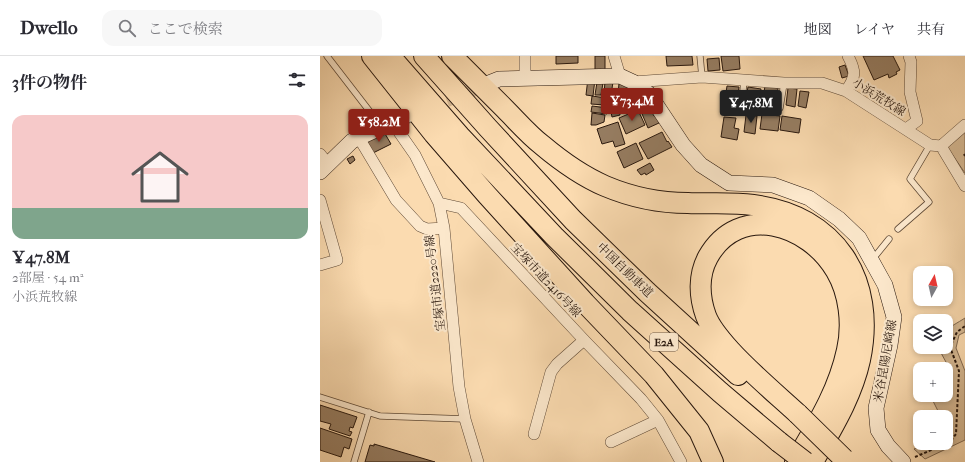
<!DOCTYPE html>
<html lang="ja">
<head>
<meta charset="utf-8">
<style>
	:root { --surface:#fff; --page:#f7f7f7; --text:#2b2b33; --muted:#7c7c81; --line:#e1e1e2; --accent:#8f2418 }
	body { margin:0; font-family:"IM FELL French Canon","Noto Serif JP",serif; background:var(--page); color:var(--text); height:100vh; display:flex; flex-direction:column; font-size:15px; white-space:nowrap }
	* { box-sizing:border-box; margin:0 }
	p { font-size:13px; color:var(--muted) }
	.icon { flex:none; width:22px; height:22px; fill:none; stroke:currentColor; stroke-width:2; stroke-linecap:round; stroke-linejoin:round }
	.map { position:relative; flex:1; overflow:hidden }
	.drawer { display:flex; flex-direction:column; background:var(--surface); width:320px }
	.drawer>* { flex:none }
	.needle { width:26px; rotate:8deg }
	.buttons { position:absolute; left:593px; top:210px; display:grid; gap:8px }
	.buttons a { display:grid; place-items:center; width:40px; height:40px; border-radius:8px; background:var(--surface); box-shadow:0 2px 6px #0003; font-size:20px }
	.price { position:absolute; translate:-50% -34px; padding:0 9px; border-radius:4px; background:var(--accent); color:#fff; font-size:13px; line-height:26px; filter:drop-shadow(0 1px 2px #0008) }
	.price::after { content:''; position:absolute; left:50%; top:24px; width:12px; height:9px; margin-left:-6px; background:inherit; clip-path:polygon(0 0,100% 0,50% 100%) }
	.price.active { background:#222; color:#fff }
	ul { padding:0; list-style:none }
	li { display:grid; align-content:center; gap:8px; height:212px; padding:0 12px }
	li+li { border-top:1px solid var(--line) }
	li span { display:grid; place-items:center; height:124px; border-radius:12px; color:#555 }
	li>.icon { margin-inline-start:auto }
	span .icon { width:72px; height:72px; fill:#fffc; stroke-width:1 }
	li b { font-size:17px }
	h2 { display:flex; justify-content:space-between; align-items:center; height:48px; padding:0 12px; font-size:17px }
	header { display:flex; align-items:center; gap:24px; box-sizing:border-box; height:56px; padding:0 20px; background:var(--surface); border-bottom:1px solid var(--line) }
	header strong { font-size:19px }
	nav { display:flex; gap:22px; margin-inline-start:auto; font-size:14px }
	.search { width:280px; height:36px; background:var(--page); display:flex; align-items:center; gap:10px; box-sizing:border-box; padding:0 14px; border-radius:12px; color:var(--muted); font-size:15px }
	main { display:flex; flex:1; min-height:0 }
	.map>svg:first-child { display:block }
</style>
</head>
<body>
<header>
<strong>Dwello</strong>
<div class="search"><svg class="icon" aria-label="search" viewBox="0 0 24 24"><circle cx="10" cy="10" r="6"/><path d="M15 15l6 6"/></svg>ここで検索</div>
<nav><a>地図</a><a>レイヤ</a><a>共有</a></nav>
</header>
<main>
<section class="drawer">
<h2>3件の物件<svg class="icon" aria-label="filters" viewBox="0 0 24 24"><path d="M4 7h16M4 17h16"/><circle cx="9" cy="7" r="2"/><circle cx="15" cy="17" r="2"/></svg></h2>
<ul>
<li><span style="background:linear-gradient(#f6c9c9 75%,#7fa58c 0)"><svg class="icon" aria-label="home" viewBox="0 0 24 24"><path d="M3 11l9-7 9 7M6 9v11h12V9"/></svg></span><div><b>¥47.8M</b><p>2部屋 · 54 m²</p><p>小浜荒牧線</p></div></li>
</ul>
</section>
<div class="map">
<svg width="645" height="406" viewBox="0 0 645 406">
	<rect width="100%" height="100%" fill="#fbdbb0"/>
	<filter id="stains"><feTurbulence type="fractalNoise" baseFrequency=".005" numOctaves="4"/><feColorMatrix values="0 0 0 0 .2 0 0 0 0 .09 0 0 0 0 .02 0 0 0 .5 -.17"/></filter>
	<radialGradient id="worn" r=".72"><stop offset=".6" stop-color="#630" stop-opacity="0"/><stop offset="1" stop-color="#630" stop-opacity=".3"/></radialGradient>
	<path fill="#d7ba94" stroke="#806951" d="M 645,75 L 645,117 L 627,91 Z
		M 645,262 L 645,276 L 639,279 L 636,292 L 645,315 L 645,384 L 605,403 L 594,393 L 606,387 L 626,387 L 626,377 L 629,376 L 626,370 L 626,361 L 621,361 L 610,339 L 626,339 L 626,313 L 616,313 L 627,308 L 620,295 L 622,291 L 626,291 C 626,270 628,273 645,262 Z"/>
	<path fill="#967d62" stroke="#29180e" d="M 236,0 L 258,0 L 258,7 L 236,8 Z
		M 275,0 L 285,0 L 285,15 L 275,15 Z
		M 346,0 L 372,0 L 373,9 L 347,10 Z
		M 401,0 L 419,0 L 420,13 L 403,15 Z
		M 543,0 L 573,0 L 580,14 L 576,16 L 577,18 L 569,22 L 568,18 L 554,24 Z
		M 399,2 L 400,14 L 388,15 L 387,3 Z
		M 525,9 L 529,20 L 522,22 L 519,11 Z
		M 268,22 L 275,23 L 273,40 L 266,39 Z
		M 285,25 L 293,26 L 291,39 L 284,38 Z
		M 277,26 L 283,27 L 281,39 L 275,39 Z
		M 299,27 L 311,31 L 311,36 L 307,36 L 306,40 L 298,39 Z
		M 407,30 L 419,31 L 417,45 L 405,43 Z
		M 445,30 L 458,32 L 456,50 L 442,48 Z
		M 428,31 L 441,33 L 439,48 L 425,46 Z
		M 468,32 L 477,33 L 475,51 L 466,49 Z
		M 480,35 L 489,36 L 486,52 L 478,50 Z
		M 315,36 L 318,42 L 304,49 L 301,43 Z
		M 272,40 L 286,42 L 285,49 L 271,48 Z
		M 322,41 L 326,47 L 307,57 L 304,50 Z
		M 298,44 L 300,59 L 292,61 L 289,46 Z
		M 329,49 L 334,60 L 336,59 L 339,67 L 328,72 L 320,53 Z
		M 272,50 L 288,52 L 287,58 L 271,56 Z
		M 318,54 L 325,69 L 306,78 L 299,62 Z
		M 272,57 L 285,59 L 284,66 L 276,69 L 271,69 Z
		M 442,58 L 460,60 L 458,75 L 440,73 Z
		M 426,59 L 437,60 L 435,78 L 424,76 Z
		M 462,60 L 481,63 L 479,77 L 460,74 Z
		M 404,61 L 416,62 L 414,72 L 419,73 L 417,84 L 401,81 Z
		M 298,66 L 305,88 L 295,91 L 293,85 L 282,88 L 277,73 Z
		M 64,76 L 71,88 L 53,97 L 47,85 Z
		M 342,76 L 347,86 L 348,85 L 352,91 L 328,103 L 319,87 Z
		M 316,87 L 323,103 L 304,112 L 297,96 Z
		M 33,100 L 35,104 L 30,108 L 27,103 Z
		M 330,107 L 334,114 L 326,119 L 325,117 L 321,119 L 317,114 Z
		M 0,349 L 37,361 L 33,372 L 30,371 L 29,375 L 32,376 L 30,380 L 9,373 L 11,368 L 0,365 Z
		M 0,372 L 32,383 L 29,393 L 24,391 L 21,401 L 0,394 Z
		M 54,388 L 115,406 L 45,406 L 50,389 L 54,390 Z"/>
	<g fill="none" stroke-linecap="round" stroke-linejoin="round">
		<path stroke="#d1b490" stroke-width="15" stroke-dasharray="15 8" stroke-linecap="butt" d="M 105,52 L 169,27"/>
		<defs>
			<path id="lane" d="M 7,0 L 61,70
				M 380,0 L 382,21
				M 460,52 L 464,27
				M 421,54 L 424,25
				M 578,173 L 609,146 L 590,123 L 610,89
				M 552,204 L 569,183
				M 0,341 L 60,360 L 145,363
				M 34,406 L 49,356"/>
			<path id="street" d="M 294,0 L 300,20
				M 205,22 L 205,0
				M 313,26 L 382,21 L 464,27 L 502,27 L 526,35 L 610,89 L 621,90 L 645,130
				M 526,35 C 536,21 536,15 528,0
				M 72,66 L 95,99 L 119,147 L 141,152 L 264,284 L 321,343 L 338,364 L 361,406
				M 586,73 L 597,65 L 590,36 L 591,6 L 589,0
				M 39,82 L 76,144 L 100,170 L 107,173 L 124,172 L 139,331 L 145,363 L 158,406
				M 621,90 L 645,69
				M 0,98 L 8,108
				M 0,144 L 17,204 L 0,209
				M 119,147 L 124,172
				M 214,378 L 231,316 L 237,308 L 264,284
				M 291,386 L 338,364"/>
			<path id="secondary" d="M 169,27 L 179,23 L 300,20 L 313,26 L 329,38 L 363,89 L 381,109 L 409,127 L 453,129 L 489,142 L 519,163 L 539,182 L 565,229 L 574,261 L 570,289 L 556,352 L 558,374 L 568,390 L 583,406
				M 0,116 L 32,85 L 86,60"/>
			<path id="highway" d="M 52,0 L 114,78 L 167,139 L 265,247 L 334,319 L 379,375 L 393,406
				M 70,0 L 140,80 L 234,180 L 310,255 L 400,336 L 459,386
				M 104,0 L 168,72 L 253,164 L 327,236 L 418,319
				M 132,0 C 150,18 167,35 185,53 C 197,65 209,79 222,89 C 241,105 262,120 285,130 C 311,141 340,147 368,147 C 390,148 412,146 433,149 C 516,159 557,224 540,304 C 532,341 511,374 493,406
				M 475,406 C 496,370 518,336 527,294 C 533,268 529,237 516,215 C 489,168 419,146 388,201 C 378,219 379,241 386,260 C 391,273 401,284 410,294 C 431,317 455,337 478,358"/>
		</defs>
		<use href="#lane" stroke="#5e4936" stroke-width="7"/>
		<use href="#street" stroke="#5e4936" stroke-width="12"/>
		<use href="#secondary" stroke="#29180e" stroke-width="16"/>
		<use href="#highway" stroke="#29180e" stroke-width="22"/>
		<path stroke="#29180e" stroke-width="2" stroke-dasharray="3 2" stroke-linecap="butt" d="M 644,98 L 645,100
			M 595,401 L 630,386 L 636,378 L 639,315 L 630,291 L 637,276 L 645,270"/>
		<use href="#lane" stroke="#fce8cc" stroke-width="5.5"/>
		<use href="#street" stroke="#fce8cc" stroke-width="11"/>
		<use href="#secondary" stroke="#fce8cc" stroke-width="15"/>
		<use href="#highway" stroke="#fbdbb0" stroke-width="20"/>
		<defs>
			<path id="highway-bridge" d="M 478,358 L 524,403
				M 459,386 L 485,406"/>
		</defs>
		<use href="#highway-bridge" stroke="#29180e" stroke-width="22" stroke-linecap="butt"/>
		<use href="#highway-bridge" stroke="#fbdbb0" stroke-width="20"/>
	</g>
	<g text-anchor="middle" stroke-width="4" stroke-linejoin="round" paint-order="stroke">
		<rect fill="#fce8cc" stroke="#685647" stroke-width="1" x="330" y="277" width="28" height="18" rx="3"/>
		<g font-size="11" font-weight="bold" fill="#29180e">
			<text x="344" y="290">E2A</text>
		</g>
		<g font-size="12" fill="#29180e" stroke="#fce8cc">
			<text transform="translate(559 41) rotate(32)" y="4">小浜荒牧線</text>
			<text transform="translate(305 214) rotate(44)" y="4">中国自動車道</text>
			<text transform="translate(226 224) rotate(47)" y="4">宝塚市道2416号線</text>
			<text transform="translate(115 227) rotate(-97)" y="4">宝塚市道2220号線</text>
			<text transform="translate(565 305) rotate(-80)" y="4">米谷昆陽尼崎線</text>
		</g>
	</g>
	<rect width="100%" height="100%" filter="url(#stains)"/>
	<rect width="100%" height="100%" fill="url(#worn)"/>
</svg>
<div class="buttons">
<a><svg class="needle" viewBox="-14 -14 28 28"><path d="M0-13l5 13h-10z" fill="#e53935"/><path d="M0 13l5-13h-10z" fill="#7c7c81"/></svg></a>
<a><svg class="icon" aria-label="layers" viewBox="0 0 24 24"><path d="M12 4l9 5-9 5-9-5zM3 14l9 5 9-5"/></svg></a>
<a>+</a>
<a>−</a>
</div>
<b class="price" style="left:312px;top:66px">¥73.4M</b>
<b class="price active" style="left:431px;top:68px">¥47.8M</b>
<b class="price" style="left:59px;top:87px">¥58.2M</b>
</div>
</main>
</body>
</html>
